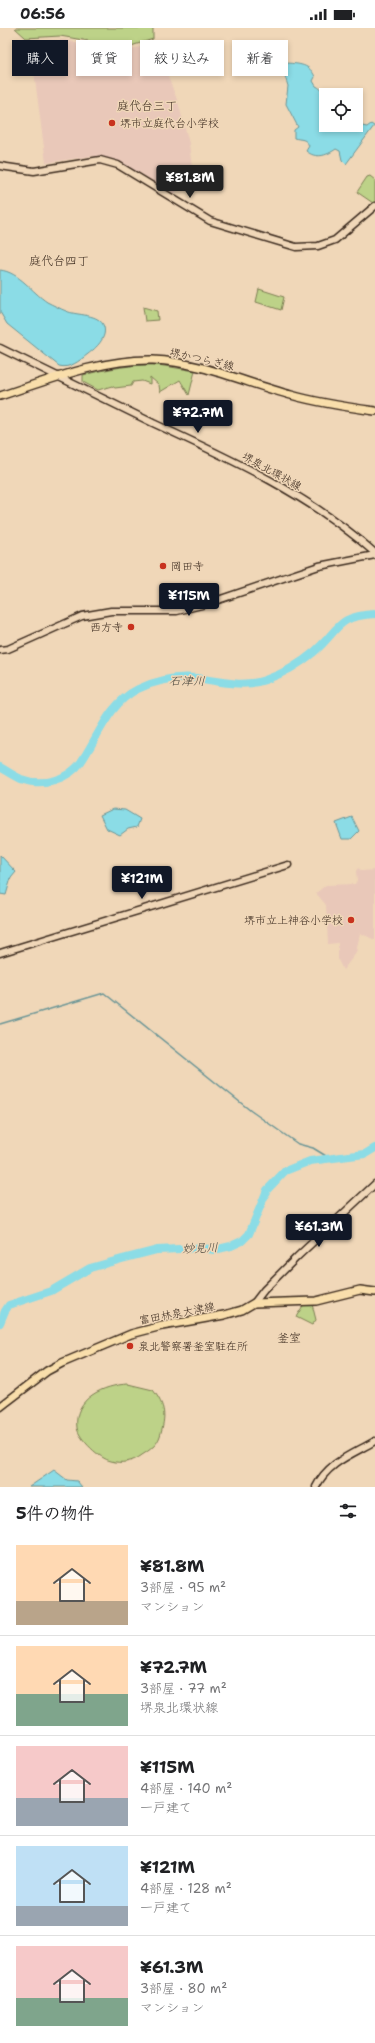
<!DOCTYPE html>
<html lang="ja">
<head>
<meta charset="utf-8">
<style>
	:root { --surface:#fff; --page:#f6f6f6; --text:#202124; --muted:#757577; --line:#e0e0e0; --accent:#111827 }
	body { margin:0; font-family:"Shantell Sans","Klee One",sans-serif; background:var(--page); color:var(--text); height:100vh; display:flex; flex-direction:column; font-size:15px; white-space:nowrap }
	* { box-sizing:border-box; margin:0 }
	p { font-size:13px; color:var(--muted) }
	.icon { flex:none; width:22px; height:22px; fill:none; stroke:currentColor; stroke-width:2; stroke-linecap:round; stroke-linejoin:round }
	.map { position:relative; height:1459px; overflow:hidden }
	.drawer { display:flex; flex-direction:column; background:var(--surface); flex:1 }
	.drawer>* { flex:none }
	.banner { position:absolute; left:12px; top:12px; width:351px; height:36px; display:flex; gap:8px }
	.buttons { position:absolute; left:319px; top:60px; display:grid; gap:8px }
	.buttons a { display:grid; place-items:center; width:44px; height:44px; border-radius:0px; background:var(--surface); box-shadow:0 2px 6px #0003; font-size:20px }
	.price { position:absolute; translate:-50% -34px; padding:0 9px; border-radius:4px; background:var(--accent); color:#fff; font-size:13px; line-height:26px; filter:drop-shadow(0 1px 2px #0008) }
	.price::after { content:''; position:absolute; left:50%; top:24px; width:12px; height:9px; margin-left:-6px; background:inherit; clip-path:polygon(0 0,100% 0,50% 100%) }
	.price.active { background:#222; color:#fff }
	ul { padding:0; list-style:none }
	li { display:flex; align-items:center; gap:12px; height:100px; padding:0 16px }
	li+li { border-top:1px solid var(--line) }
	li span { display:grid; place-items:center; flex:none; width:112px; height:80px; border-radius:0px; color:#555 }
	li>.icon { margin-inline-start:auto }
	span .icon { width:48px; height:48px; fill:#fffc; stroke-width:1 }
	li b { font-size:17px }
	h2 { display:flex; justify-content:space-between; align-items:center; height:48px; padding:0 16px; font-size:17px }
	.tag { padding:0 14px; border-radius:0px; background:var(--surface); box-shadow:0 2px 6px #0003; font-size:14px; line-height:36px }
	.tag.active { background:var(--accent); color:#fff }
	.status { display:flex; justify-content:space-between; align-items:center; height:28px; padding:0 20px; background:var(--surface); direction:ltr }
	.status svg { height:11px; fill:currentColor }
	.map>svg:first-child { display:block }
</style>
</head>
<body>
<div class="status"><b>06:56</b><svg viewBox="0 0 49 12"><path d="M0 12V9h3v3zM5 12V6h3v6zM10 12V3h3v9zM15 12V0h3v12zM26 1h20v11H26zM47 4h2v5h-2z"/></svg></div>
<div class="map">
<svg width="375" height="1459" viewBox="0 0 375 1459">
	<rect width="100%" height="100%" fill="#f0d7b8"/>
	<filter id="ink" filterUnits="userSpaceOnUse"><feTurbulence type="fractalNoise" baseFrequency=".025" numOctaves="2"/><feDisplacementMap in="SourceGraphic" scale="8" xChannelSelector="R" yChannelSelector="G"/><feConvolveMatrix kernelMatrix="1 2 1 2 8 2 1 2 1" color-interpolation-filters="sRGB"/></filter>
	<g filter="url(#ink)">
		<path fill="#e9c8b9" d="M 66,12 L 100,21 L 121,23 L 155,16 L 178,74 L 189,115 L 192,139 L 175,166 L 122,135 L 107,130 L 92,128 L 46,135 L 30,13 Z
			M 358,840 L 362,843 L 375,842 L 375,912 L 360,905 L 356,925 L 343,942 L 338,932 L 338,915 L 328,916 L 326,877 L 316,865 L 326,857 L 355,856 L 357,852 L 356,843 Z"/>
		<path fill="#bdd288" stroke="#7c7e53" d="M 15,0 L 153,0 L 153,11 L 131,18 L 104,19 L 89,13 L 60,8 L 26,10 Z
			M 370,148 L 375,152 L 375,173 L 373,175 L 357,164 L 367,149 Z
			M 259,261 L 284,269 L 281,282 L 256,274 Z
			M 143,279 L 157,283 L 158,292 L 145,293 Z
			M 158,337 L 195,343 L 189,367 L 180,352 L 160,364 L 159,357 L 150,349 L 150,356 L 142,353 L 133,354 L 131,358 L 115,360 L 112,358 L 98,362 L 83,354 L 83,347 C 108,341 132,336 158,337 Z
			M 304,1276 L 312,1276 L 316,1292 L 312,1297 L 296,1289 Z
			M 128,1356 L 153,1362 C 166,1379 166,1388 160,1408 C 157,1417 150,1422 142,1427 C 133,1434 121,1436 111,1433 C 100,1431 79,1411 77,1400 C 73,1370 104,1357 128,1356 Z"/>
		<path fill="#8bdce6" stroke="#6b9596" d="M 287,35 C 299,36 310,36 315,49 L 313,53 L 316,58 C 330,64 326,84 326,97 L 356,97 L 356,79 L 360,82 L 362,98 L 367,99 L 371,96 L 374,98 L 346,136 L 342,132 L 340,123 L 336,121 C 326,128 316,131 306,123 L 309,118 C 306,110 301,112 294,110 L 294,102 L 298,99 L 286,76 L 288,58 L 282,39 Z
			M 0,242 C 19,244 32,264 47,274 C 53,277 61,281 66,283 C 77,288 100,285 104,299 C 107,310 96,320 88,326 C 79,333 70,341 59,338 L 7,296 L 0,284 Z
			M 113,781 L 125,782 L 140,791 L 137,799 L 128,801 L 120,807 L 107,801 L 100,787 Z
			M 352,789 L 359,803 L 351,811 L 342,811 L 336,795 Z
			M 0,827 L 16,844 L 11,850 L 6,867 L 0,866 Z
			M 54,1442 L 67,1452 L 77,1453 L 82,1459 L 29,1459 Z"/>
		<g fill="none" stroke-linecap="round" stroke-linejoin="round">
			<path stroke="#6b9596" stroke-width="1.5" d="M 0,996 L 104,965 L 251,1083 L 298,1116 L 313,1120 L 331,1131"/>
			<path stroke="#8bdce6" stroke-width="8" d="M 0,739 C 7,743 14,748 21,751 C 42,759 68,752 81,734 C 98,709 109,675 138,661 C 157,652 175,648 196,650 C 219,653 243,660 265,652 C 282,646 300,636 314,624 C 340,602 335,588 375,586
				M 0,1295 L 5,1283 L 9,1277 L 51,1263 L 90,1240 L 122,1231 L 157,1222 L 202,1220 L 214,1222 L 231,1218 L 242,1213 L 249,1206 L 267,1162 L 285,1143 L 310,1133 L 365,1126 L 375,1120"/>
			<defs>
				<path id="secondary" d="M 0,138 L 34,143 L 100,132 L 118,137 L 210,193 L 296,219 L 318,218 L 335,212 L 375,178
					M 0,320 C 51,345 102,370 153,395 C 231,431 310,467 375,525
					M 0,622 L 8,621 L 82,588 L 111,583 L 177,583 L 206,576 L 319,538 L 375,527
					M 0,925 L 288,837
					M 254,1275 L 264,1262 L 297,1229 L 375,1156
					M 316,1459 C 328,1434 353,1426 375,1413"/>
				<path id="primary" d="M 0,368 C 49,352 101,331 153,332 C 201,334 246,355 291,367 C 319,375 347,379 375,383
					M 0,1379 L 47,1343 L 62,1335 L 131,1306 L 162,1298 L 224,1287 L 242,1282 L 254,1275 L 316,1273 L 360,1262 L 375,1264"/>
			</defs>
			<use href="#secondary" stroke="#3b2a1e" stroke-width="9"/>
			<use href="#primary" stroke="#3b2a1e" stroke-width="10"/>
			<use href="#secondary" stroke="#f0d7b8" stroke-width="6"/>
			<use href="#primary" stroke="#f9deab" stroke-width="7"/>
		</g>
	</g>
	<g fill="#c8321e" stroke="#f0d7b8" stroke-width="1.5">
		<circle cx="112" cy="95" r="4"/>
		<circle cx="163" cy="538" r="4"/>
		<circle cx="131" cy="599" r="4"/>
		<circle cx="351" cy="892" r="4"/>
		<circle cx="130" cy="1318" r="4"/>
	</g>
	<g text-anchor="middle" stroke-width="3" stroke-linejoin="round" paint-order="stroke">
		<g font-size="11" fill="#3b2a1e" stroke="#f0d7b8" text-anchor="start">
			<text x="120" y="99">堺市立庭代台小学校</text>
			<text x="171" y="542">岡田寺</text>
			<text x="123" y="603" text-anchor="end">西方寺</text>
			<text x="343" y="896" text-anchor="end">堺市立上神谷小学校</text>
			<text x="138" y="1322">泉北警察署釜室駐在所</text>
		</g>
		<g font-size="11" fill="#3b2a1e" stroke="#f0d7b8">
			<text transform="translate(202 331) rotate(13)" y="4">堺かつらぎ線</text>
			<text transform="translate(272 443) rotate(29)" y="4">堺泉北環状線</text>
			<text transform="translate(177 1285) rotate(-11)" y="4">富田林泉大津線</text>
		</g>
		<g font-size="12" fill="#3b2a1e" stroke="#f0d7b8">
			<text x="147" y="82">庭代台三丁</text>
			<text x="59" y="237">庭代台四丁</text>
			<text x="289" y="1314">釜室</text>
		</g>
		<g font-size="12" font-style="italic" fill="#47453c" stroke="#f0d7b8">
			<text transform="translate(187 653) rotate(1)" y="4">石津川</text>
			<text transform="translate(200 1220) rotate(-2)" y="4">妙見川</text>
		</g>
	</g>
</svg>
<div class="buttons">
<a><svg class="icon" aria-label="locate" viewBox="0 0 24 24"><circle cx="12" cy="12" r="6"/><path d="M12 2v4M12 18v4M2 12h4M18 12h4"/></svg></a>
</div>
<b class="price active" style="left:190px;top:171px">¥81.8M</b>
<b class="price" style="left:198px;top:406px">¥72.7M</b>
<b class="price" style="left:189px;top:589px">¥115M</b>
<b class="price" style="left:142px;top:872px">¥121M</b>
<b class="price" style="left:319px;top:1220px">¥61.3M</b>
<div class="banner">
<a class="tag active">購入</a>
<a class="tag">賃貸</a>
<a class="tag">絞り込み</a>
<a class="tag">新着</a>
</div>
</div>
<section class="drawer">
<h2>5件の物件<svg class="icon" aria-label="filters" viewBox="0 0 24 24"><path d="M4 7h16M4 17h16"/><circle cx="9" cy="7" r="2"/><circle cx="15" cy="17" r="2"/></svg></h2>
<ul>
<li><span style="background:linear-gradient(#ffd9b3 70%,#b9a48a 0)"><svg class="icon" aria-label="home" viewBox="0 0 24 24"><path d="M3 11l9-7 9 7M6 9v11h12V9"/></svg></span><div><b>¥81.8M</b><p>3部屋 · 95 m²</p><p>マンション</p></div></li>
<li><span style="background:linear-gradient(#ffd9b3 60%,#7fa58c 0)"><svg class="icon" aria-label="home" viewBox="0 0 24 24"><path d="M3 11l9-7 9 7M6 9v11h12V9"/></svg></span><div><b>¥72.7M</b><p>3部屋 · 77 m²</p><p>堺泉北環状線</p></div></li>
<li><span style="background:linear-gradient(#f6c9c9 65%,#9aa5b1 0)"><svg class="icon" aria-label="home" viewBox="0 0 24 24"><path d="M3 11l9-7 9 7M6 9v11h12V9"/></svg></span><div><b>¥115M</b><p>4部屋 · 140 m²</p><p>一戸建て</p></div></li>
<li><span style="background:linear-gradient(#bfe0f5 75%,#9aa5b1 0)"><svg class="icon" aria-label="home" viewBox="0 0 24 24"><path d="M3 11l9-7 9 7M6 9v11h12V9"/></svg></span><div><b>¥121M</b><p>4部屋 · 128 m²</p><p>一戸建て</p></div></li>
<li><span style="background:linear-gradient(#f6c9c9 65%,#7fa58c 0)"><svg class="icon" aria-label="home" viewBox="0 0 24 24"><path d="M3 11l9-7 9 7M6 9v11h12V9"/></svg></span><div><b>¥61.3M</b><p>3部屋 · 80 m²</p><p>マンション</p></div></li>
</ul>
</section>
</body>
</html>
